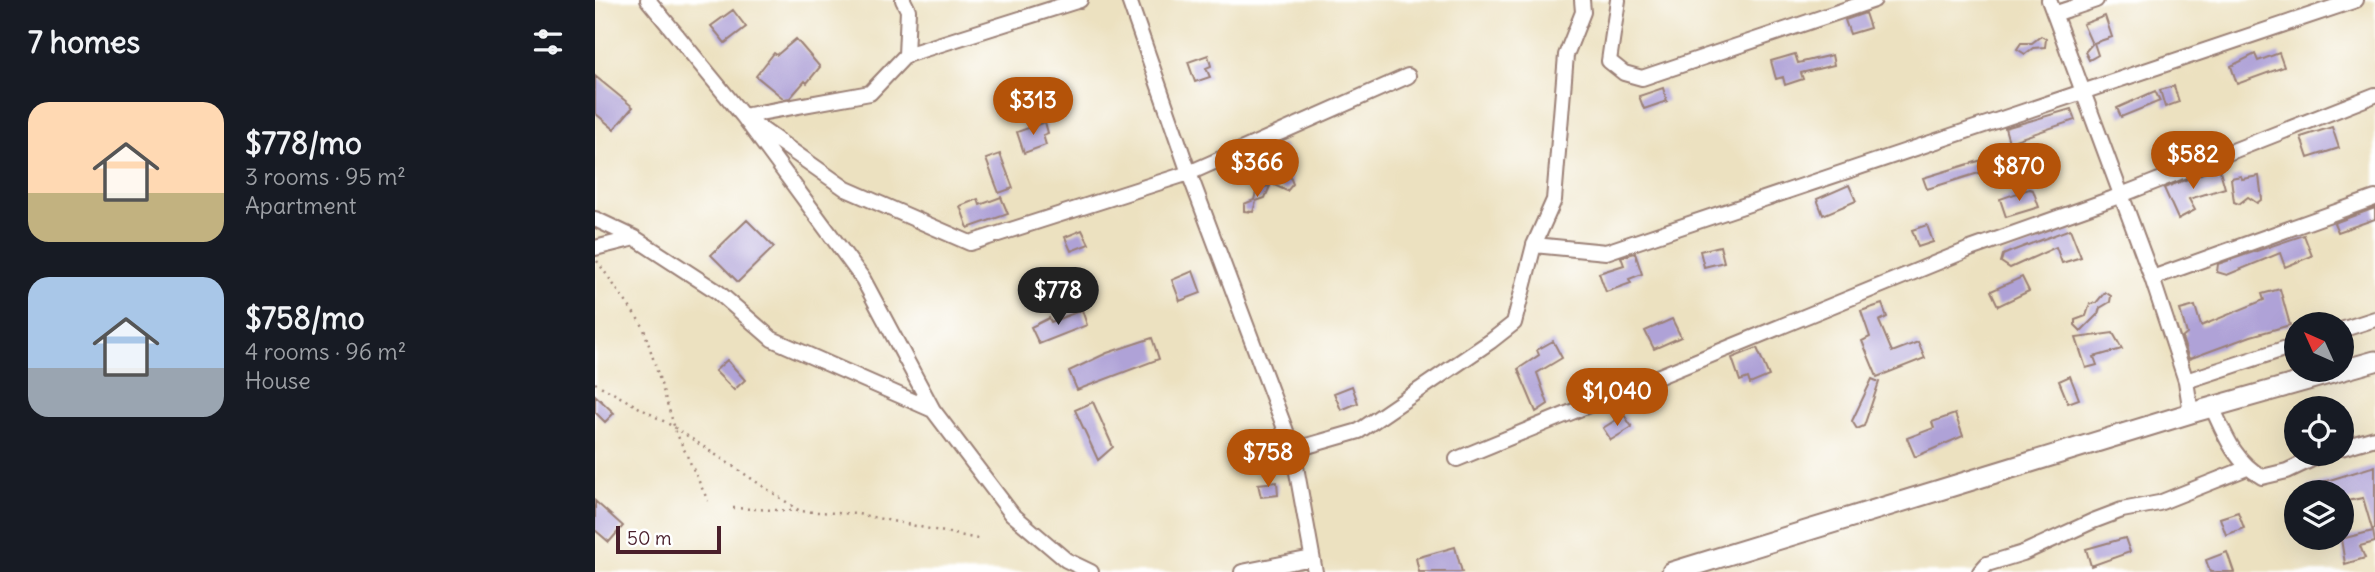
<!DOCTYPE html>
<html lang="en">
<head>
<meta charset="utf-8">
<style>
	:root { --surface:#171b24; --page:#20242c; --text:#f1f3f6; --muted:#9ea1a6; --accent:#b45309 }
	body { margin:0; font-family:Delius,sans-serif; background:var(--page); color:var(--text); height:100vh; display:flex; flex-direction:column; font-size:26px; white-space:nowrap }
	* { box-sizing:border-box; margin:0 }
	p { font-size:23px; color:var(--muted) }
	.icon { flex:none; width:38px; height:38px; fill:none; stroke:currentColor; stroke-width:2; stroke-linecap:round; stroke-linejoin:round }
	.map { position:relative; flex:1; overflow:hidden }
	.drawer { display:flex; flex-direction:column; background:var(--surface); width:595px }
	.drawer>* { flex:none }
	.needle { width:46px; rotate:315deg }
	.fabs { position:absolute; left:1689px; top:312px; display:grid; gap:14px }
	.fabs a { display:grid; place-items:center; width:70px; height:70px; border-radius:50%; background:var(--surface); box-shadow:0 7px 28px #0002; font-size:35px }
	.scale { position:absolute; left:21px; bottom:18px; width:105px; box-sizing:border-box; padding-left:7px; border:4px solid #4a1f2b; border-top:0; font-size:19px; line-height:24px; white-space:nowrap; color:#4a1f2b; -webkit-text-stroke:5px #fff; paint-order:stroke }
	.price { position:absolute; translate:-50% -60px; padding:0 16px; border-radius:24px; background:var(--accent); color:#fff; font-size:23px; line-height:46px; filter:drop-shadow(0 2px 4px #0008) }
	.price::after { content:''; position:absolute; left:50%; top:42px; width:21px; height:16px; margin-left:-10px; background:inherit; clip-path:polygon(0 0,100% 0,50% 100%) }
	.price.active { background:#222; color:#fff }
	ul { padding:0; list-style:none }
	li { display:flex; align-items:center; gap:21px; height:175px; padding:0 28px }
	li span { display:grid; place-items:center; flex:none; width:196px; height:140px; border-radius:21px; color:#555 }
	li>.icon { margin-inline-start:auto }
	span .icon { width:84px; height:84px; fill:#fffc; stroke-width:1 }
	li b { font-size:30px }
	h2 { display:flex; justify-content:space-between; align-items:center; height:84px; padding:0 28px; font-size:30px }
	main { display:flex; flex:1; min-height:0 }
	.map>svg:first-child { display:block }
</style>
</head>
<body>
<main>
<section class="drawer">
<h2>7 homes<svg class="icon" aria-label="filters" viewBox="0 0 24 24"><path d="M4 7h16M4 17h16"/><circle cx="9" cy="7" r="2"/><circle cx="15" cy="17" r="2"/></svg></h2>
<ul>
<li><span style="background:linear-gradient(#ffd9b3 65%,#c2b280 0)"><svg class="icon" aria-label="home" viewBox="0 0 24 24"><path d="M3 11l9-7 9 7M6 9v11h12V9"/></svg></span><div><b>$778/mo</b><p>3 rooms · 95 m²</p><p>Apartment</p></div></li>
<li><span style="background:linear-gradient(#a9c7e8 65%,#9aa5b1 0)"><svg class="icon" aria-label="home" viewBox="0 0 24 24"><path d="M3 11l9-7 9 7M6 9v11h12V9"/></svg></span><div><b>$758/mo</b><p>4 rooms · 96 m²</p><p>House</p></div></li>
</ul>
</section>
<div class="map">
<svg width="1780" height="572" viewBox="0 0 1780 572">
	<rect width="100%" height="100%" fill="#fff"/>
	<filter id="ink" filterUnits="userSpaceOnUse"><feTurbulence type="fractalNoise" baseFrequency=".0143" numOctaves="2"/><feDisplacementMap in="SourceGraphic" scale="14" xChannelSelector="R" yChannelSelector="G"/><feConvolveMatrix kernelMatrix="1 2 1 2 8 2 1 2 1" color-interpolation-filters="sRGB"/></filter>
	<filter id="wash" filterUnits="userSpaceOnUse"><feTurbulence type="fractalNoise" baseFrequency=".00686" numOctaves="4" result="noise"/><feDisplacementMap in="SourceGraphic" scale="28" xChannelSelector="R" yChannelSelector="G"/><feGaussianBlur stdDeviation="1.57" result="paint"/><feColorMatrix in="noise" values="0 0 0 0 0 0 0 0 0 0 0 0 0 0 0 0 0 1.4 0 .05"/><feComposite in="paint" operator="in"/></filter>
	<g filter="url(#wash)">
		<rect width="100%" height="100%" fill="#ece1c0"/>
		<g id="blocks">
			<path fill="#afa2d7" d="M 138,10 L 151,27 L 130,43 L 116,26 Z
				M 1270,13 L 1275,28 L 1255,34 L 1250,20 Z
				M 1510,16 L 1517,37 L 1499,43 L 1503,55 L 1494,60 L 1490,52 L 1497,44 L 1488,24 Z
				M 1446,36 L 1451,39 L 1450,47 L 1438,48 L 1430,54 L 1422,49 L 1426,43 L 1437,43 Z
				M 201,39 L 225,67 L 212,83 L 210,81 L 195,98 L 189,99 L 161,76 L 179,53 L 182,55 Z
				M 1684,53 L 1689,67 L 1642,84 L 1636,66 L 1660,54 L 1663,61 Z
				M 1200,54 L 1203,63 L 1237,55 L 1239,65 L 1206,73 L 1208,79 L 1190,85 L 1188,77 L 1181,79 L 1176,61 Z
				M 613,55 L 616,66 L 611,68 L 615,77 L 600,82 L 593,62 Z
				M 0,76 L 38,107 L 19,129 L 0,113 Z
				M 1579,86 L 1584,102 L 1570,107 L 1565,90 Z
				M 1068,88 L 1072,101 L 1049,109 L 1044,96 Z
				M 1560,91 L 1565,101 L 1526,117 L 1522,108 Z
				M 1476,109 L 1480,120 L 1414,142 L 1410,128 Z
				M 450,122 L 453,133 L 448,135 L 451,145 L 429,153 L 422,132 Z
				M 1737,127 L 1744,148 L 1713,158 L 1706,137 Z
				M 688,144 L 693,155 L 687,157 L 698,184 L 692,191 L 679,185 L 667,156 Z
				M 405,154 L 418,188 L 404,193 L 391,159 Z
				M 1387,160 L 1390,171 L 1332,189 L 1328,178 Z
				M 1624,167 L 1630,188 L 1594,199 L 1600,210 L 1583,219 L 1569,188 Z
				M 1646,176 L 1647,179 L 1664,176 L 1667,199 L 1662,203 L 1653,197 L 1644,204 L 1639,202 L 1636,178 Z
				M 1254,185 L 1261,201 L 1228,215 L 1222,199 Z
				M 675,186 L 670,198 L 661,201 L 658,212 L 649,211 L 649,204 L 659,200 L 662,188 Z
				M 1434,189 L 1438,190 L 1444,207 L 1411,217 L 1405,199 Z
				M 406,197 L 413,214 L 373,228 L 365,206 L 383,199 L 385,205 Z
				M 1780,208 L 1780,219 L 1743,232 L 1739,223 Z
				M 152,220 L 179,247 L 143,282 L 116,255 Z
				M 1332,225 L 1338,242 L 1323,247 L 1317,230 Z
				M 1475,229 L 1486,257 L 1467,263 L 1461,247 L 1415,268 L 1406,262 L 1408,255 L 1417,251 Z
				M 487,230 L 494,244 L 476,251 L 470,237 Z
				M 1709,235 L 1717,256 L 1690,267 L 1685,253 L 1632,275 L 1622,272 L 1623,264 Z
				M 1125,246 L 1129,262 L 1109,267 L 1105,251 Z
				M 1040,253 L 1047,274 L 1034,279 L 1036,283 L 1011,292 L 1004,273 L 1029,265 L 1026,257 Z
				M 598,271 L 606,293 L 585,301 L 577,280 Z
				M 1427,277 L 1434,291 L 1403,306 L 1396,291 Z
				M 1685,289 L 1695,325 L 1656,336 L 1594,359 L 1587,338 L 1592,334 L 1585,310 L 1600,306 L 1606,326 L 1669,300 L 1667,294 Z
				M 1510,292 L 1516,296 L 1515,302 L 1505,308 L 1503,314 L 1486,331 L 1480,325 L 1480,320 L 1491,316 L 1495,304 L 1501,303 Z
				M 1287,304 L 1292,317 L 1284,321 L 1297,352 L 1323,342 L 1330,358 L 1282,377 L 1267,341 L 1275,337 L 1266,311 Z
				M 487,310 L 492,325 L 444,344 L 436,327 L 454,318 L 456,322 Z
				M 1077,319 L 1086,337 L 1059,349 L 1050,331 Z
				M 1518,333 L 1527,349 L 1499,357 L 1502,365 L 1491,368 L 1481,338 Z
				M 557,338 L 564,359 L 482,390 L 474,371 L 512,353 Z
				M 958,341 L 967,358 L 942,373 L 953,404 L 941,412 L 923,369 L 944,355 L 942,350 Z
				M 1162,348 L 1174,376 L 1155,384 L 1153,378 L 1145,381 L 1137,358 Z
				M 132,360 L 150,380 L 139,390 L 120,371 Z
				M 1475,376 L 1484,399 L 1473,403 L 1464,381 Z
				M 1277,379 L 1284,382 L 1269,426 L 1262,429 L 1257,421 Z
				M 757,386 L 763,403 L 746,410 L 739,393 Z
				M 0,395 L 19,413 L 10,422 L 0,412 Z
				M 498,402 L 518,447 L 503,460 L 480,410 Z
				M 1360,414 L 1368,436 L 1320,457 L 1312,438 L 1339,428 L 1337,422 Z
				M 1029,415 L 1037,427 L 1016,440 L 1008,428 Z
				M 1780,466 L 1780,529 L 1777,529 L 1768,498 L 1746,502 L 1746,492 L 1713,492 L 1712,487 Z
				M 682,482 L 683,495 L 666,497 L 663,484 Z
				M 0,501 L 28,526 L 14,542 L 0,530 Z
				M 1643,512 L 1649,528 L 1631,535 L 1625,518 Z
				M 1778,531 L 1780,542 L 1765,546 L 1770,558 L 1750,564 L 1746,539 Z
				M 1530,538 L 1535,552 L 1496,566 L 1491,549 Z
				M 860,547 L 867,572 L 824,572 L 821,558 Z
				M 1632,552 L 1639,572 L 1615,572 L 1611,560 Z"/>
		</g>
	</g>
	<g filter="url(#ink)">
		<use href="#blocks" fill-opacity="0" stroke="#9b8076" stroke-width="2"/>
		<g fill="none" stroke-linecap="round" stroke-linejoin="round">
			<defs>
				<path id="minor" d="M 53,0 L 148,116 L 268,279 L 338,410 L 417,514 L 471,560 L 496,572
					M 534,0 L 594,173 L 698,450 L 720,572
					M 1023,0 L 1014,61 L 1029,73 L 1047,78 L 1279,0
					M 1454,0 L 1557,278 L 1591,381 L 1596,413
					M 1459,14 L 1501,0
					M 311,55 L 485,0
					M 148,116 L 251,189 L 375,243 L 594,173 L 813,76
					M 148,116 L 275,93 L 311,55 L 313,10 L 308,0
					M 0,219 L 40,238 L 123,292 L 177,339 L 338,410
					M 939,245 L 1011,252 L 1761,0
					M 0,248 L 40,238
					M 1557,278 L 1780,198
					M 1746,330 L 1780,319
					M 1591,381 L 1701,345
					M 1617,407 C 1630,435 1639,461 1667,477 L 1692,471 L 1730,453
					M 1746,448 L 1780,438
					M 698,450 L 764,431 L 896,341 L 919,323 L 939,245 L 959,200 L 971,55 L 988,12 L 987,0
					M 862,459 L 1375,249 L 1516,199 L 1780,95
					M 647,572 L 717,558
					M 1385,572 L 1392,564 L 1428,553 L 1498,521 L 1527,510 L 1564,503 L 1652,468"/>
				<path id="secondary" d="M 1077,572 L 1596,413 L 1780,361"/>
			</defs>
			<use href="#minor" stroke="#9b8076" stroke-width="18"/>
			<use href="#secondary" stroke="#9b8076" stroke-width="23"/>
			<path stroke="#9b8076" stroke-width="2.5" stroke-dasharray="2 5" stroke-linecap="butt" d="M 2,261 L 48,326 L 81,432 L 113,501
				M 0,383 L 79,427 L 205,511
				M 138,508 L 263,514 L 383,539"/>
			<use href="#minor" stroke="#fff" stroke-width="14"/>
			<use href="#secondary" stroke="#fff" stroke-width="19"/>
		</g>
	</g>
</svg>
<div class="fabs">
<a><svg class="needle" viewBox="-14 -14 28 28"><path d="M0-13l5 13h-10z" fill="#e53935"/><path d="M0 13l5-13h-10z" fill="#9ea1a6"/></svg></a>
<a><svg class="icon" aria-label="locate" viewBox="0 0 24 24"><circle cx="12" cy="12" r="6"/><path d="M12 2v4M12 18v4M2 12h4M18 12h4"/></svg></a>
<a><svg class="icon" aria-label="layers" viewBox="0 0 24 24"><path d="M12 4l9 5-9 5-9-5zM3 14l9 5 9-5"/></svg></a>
</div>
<div class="scale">50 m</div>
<b class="price" style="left:438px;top:137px">$313</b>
<b class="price" style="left:1598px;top:191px">$582</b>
<b class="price" style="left:662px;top:199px">$366</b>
<b class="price" style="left:1424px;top:203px">$870</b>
<b class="price active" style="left:463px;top:327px">$778</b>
<b class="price" style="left:1022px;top:428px">$1,040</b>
<b class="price" style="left:673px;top:489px">$758</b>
</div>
</main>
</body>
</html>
